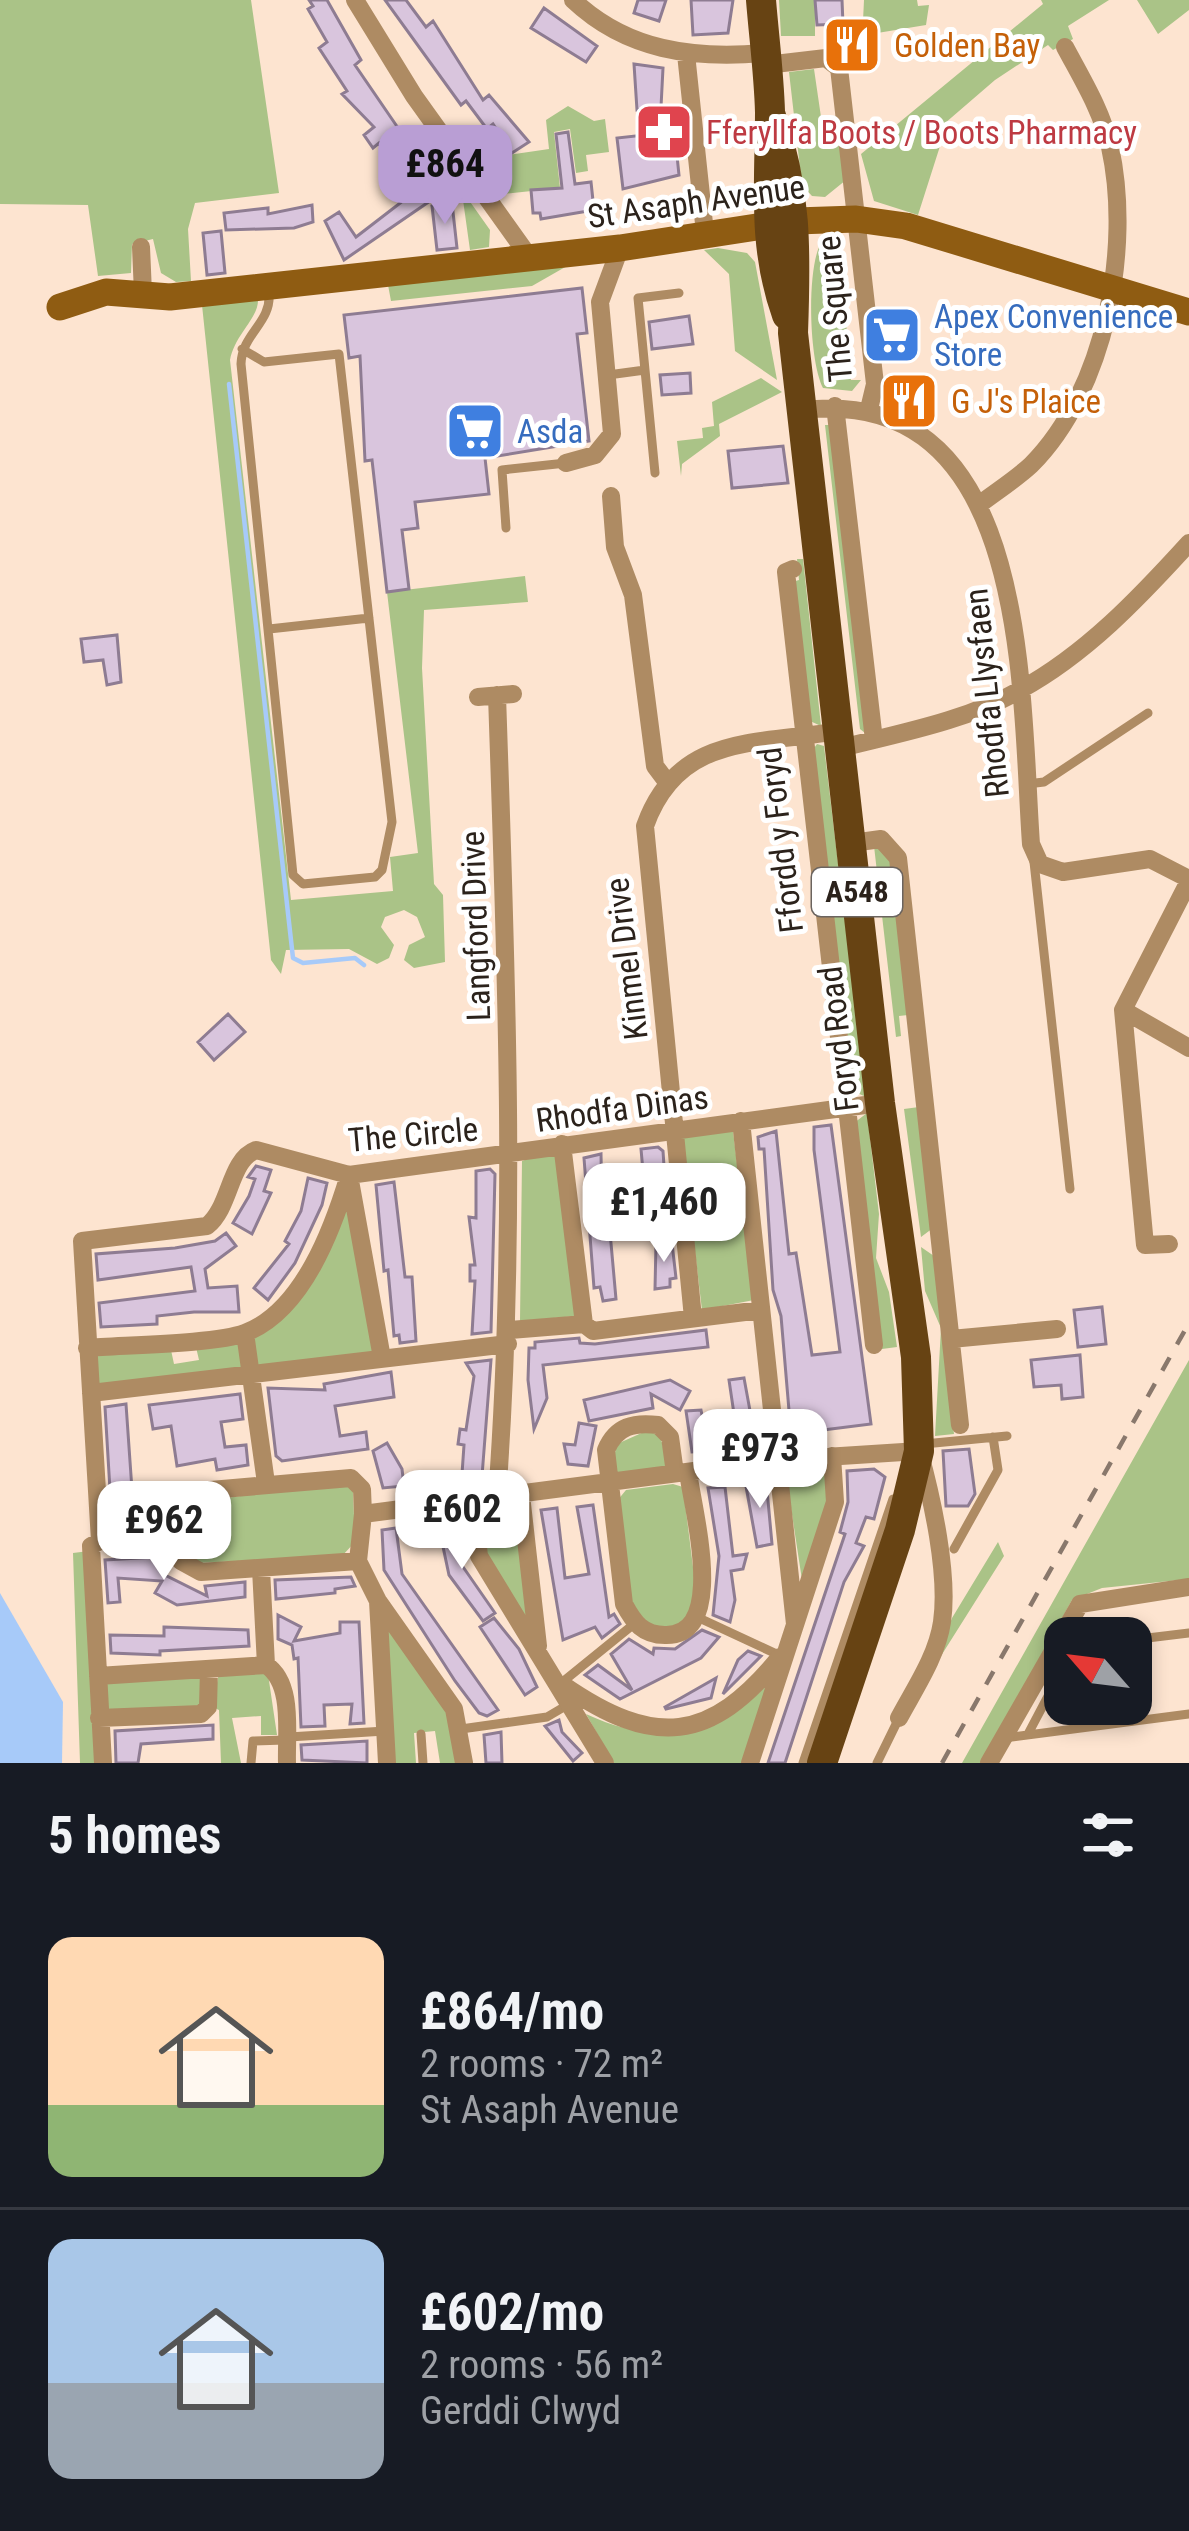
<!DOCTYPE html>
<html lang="en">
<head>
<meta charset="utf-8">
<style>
	:root { --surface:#171b24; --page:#20242c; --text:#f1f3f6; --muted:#9ea1a6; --line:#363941; --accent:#b99ed4 }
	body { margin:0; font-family:"Roboto Condensed",sans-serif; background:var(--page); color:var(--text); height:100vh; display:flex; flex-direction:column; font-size:45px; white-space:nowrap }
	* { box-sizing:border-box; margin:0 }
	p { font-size:39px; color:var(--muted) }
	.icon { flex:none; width:66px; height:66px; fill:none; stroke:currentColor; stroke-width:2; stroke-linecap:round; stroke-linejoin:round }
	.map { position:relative; height:1763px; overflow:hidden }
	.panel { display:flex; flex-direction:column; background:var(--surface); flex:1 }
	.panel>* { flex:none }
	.needle { width:78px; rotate:298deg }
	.tools { position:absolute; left:1044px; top:1617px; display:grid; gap:24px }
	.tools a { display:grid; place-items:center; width:108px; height:108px; border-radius:24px; background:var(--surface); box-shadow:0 6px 18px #0003; font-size:60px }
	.price { position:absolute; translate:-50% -102px; padding:0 27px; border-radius:24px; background:#fff; color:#222; font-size:39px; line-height:78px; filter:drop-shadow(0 3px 6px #0008) }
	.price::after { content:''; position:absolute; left:50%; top:72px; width:36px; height:27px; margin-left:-18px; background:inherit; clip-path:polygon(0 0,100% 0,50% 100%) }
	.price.on { background:var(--accent); color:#111 }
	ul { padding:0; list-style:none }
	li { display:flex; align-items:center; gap:36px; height:300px; padding:0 48px }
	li+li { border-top:3px solid var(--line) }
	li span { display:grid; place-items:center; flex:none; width:336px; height:240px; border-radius:24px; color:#555 }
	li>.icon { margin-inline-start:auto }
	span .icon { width:144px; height:144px; fill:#fffc; stroke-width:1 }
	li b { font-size:51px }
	h2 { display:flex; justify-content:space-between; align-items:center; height:144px; padding:0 48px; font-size:51px }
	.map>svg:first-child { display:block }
</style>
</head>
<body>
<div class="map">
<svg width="1189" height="1763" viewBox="0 0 1189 1763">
	<rect width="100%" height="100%" fill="#fde4d0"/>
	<path fill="#aac387" d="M 0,0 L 251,0 L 279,193 L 195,203 L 188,229 L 191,281 L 176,282 L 161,273 L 153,239 L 132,244 L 131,273 L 98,276 L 88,205 L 0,204 Z
		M 779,0 L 815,0 L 815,36 L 781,36 Z
		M 864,0 L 917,0 L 918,6 L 929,5 L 926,25 L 853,37 L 863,21 Z
		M 1041,0 L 1109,0 L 1068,26 L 1073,39 L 1053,50 L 1048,45 L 995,80 L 937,130 L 941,143 L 918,215 L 874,201 L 861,154 L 1043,4 Z
		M 1137,0 L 1189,0 L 1189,10 L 1158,34 Z
		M 814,69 L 821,117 L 837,116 L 846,180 L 825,197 L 812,196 L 802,185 L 789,72 Z
		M 568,106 L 594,121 L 605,119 L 609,152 L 586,155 L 588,171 L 576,173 L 570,129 L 554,132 L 560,188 L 502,194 L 475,160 L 549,149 L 546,120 Z
		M 449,172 L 490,230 L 489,247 L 470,250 L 463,200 L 455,200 Z
		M 839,240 L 845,244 L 840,253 L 851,380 L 861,380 L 852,391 L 823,388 C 809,360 807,276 819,247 Z
		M 718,248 L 747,253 L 755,262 L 777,380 L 735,351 L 729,274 L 704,250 Z
		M 567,266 L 532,286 L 391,301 L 388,285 Z
		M 258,299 C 259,318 235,334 230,360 L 291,900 L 393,891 L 390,857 L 418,853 L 387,592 L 525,576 L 528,602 L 424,610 L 422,668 L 434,884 L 443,895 L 445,962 L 414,968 L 404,960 L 409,945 L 425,937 L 417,917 L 404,910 L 385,917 L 381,927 L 394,945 L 389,958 L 377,964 L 349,949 L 286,950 L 281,974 L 271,960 L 202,305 Z
		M 761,378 L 782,392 L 719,424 L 720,436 L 682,464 L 681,476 L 677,441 L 703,438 L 702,428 L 714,426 L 712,402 Z
		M 825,425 L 829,425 L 865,733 L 860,729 Z
		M 797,559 L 803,559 L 821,726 L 810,721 L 792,582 L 799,580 Z
		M 817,744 L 824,746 L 866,1097 L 853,1091 L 812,751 Z
		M 874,846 L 887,851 L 893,869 L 908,1015 L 899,1016 L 901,1036 L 896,1037 Z
		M 919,1107 L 933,1228 L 921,1237 L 904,1109 Z
		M 867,1113 L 879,1214 L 876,1258 L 889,1292 L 897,1347 L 882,1349 L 854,1123 Z
		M 733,1131 L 754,1300 L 702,1310 L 681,1135 Z
		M 556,1149 L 576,1316 L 520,1321 L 522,1161 Z
		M 348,1192 L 375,1352 L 261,1369 L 253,1362 L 255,1334 L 280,1314 Z
		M 921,1247 L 934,1256 L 954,1434 L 935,1436 L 941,1328 L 925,1291 Z
		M 228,1339 L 241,1345 L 243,1370 L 101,1386 L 94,1382 L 93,1361 L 99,1354 L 171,1350 L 174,1364 L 199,1360 L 195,1343 Z
		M 1189,1360 L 1189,1579 L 1102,1588 L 1072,1600 L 981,1763 L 962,1763 Z
		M 646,1431 L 660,1435 L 668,1467 L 616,1476 L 612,1465 L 617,1444 Z
		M 825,1467 L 827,1510 L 802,1580 L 786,1475 Z
		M 336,1482 L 353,1489 L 355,1542 L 342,1556 L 197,1563 L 187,1554 L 193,1510 L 199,1502 Z
		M 673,1484 L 683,1487 L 696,1591 L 686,1623 L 656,1631 L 632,1608 L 617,1501 L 626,1490 Z
		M 512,1503 L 515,1507 L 531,1619 L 523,1620 L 483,1551 L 479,1510 Z
		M 998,1542 L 1004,1556 L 934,1667 L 952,1618 Z
		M 89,1551 L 99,1763 L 80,1763 L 73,1553 Z
		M 386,1624 L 446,1708 L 460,1763 L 440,1763 L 435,1731 L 414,1733 L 416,1763 L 394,1763 Z
		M 219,1673 L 268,1674 L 277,1735 L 261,1735 L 261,1716 L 232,1718 L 241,1763 L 221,1763 L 219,1710 L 212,1707 Z
		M 200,1674 L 201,1704 L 194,1708 L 111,1712 L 106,1707 L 107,1682 Z
		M 770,1681 L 744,1763 L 614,1763 L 586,1714 C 654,1746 720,1739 770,1681 Z"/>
	<path fill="#a7caf9" d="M 0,1593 L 63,1702 L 62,1763 L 0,1763 Z"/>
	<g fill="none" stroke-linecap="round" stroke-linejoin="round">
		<path stroke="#a7caf9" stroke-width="4.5" d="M 229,384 L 293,958 L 303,963 L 355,958 L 364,965"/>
	</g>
	<path fill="#d9c5dd" stroke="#8e7c92" stroke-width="3" d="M 309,0 L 327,0 L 361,60 L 355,65 L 420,160 L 399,174 L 379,143 L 373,148 L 364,135 L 374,127 L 342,94 L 347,91 L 319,48 L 327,42 L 308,9 L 313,6 Z
		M 385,0 L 406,0 L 426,27 L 433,21 L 483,100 L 489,95 L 529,142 L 512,153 L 493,124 L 487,129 L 466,101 L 461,105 Z
		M 638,0 L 666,0 L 659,21 L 634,13 Z
		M 691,0 L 733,0 L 728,33 L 693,35 Z
		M 815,0 L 842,0 L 843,24 L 817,25 Z
		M 544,8 L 597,46 L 586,62 L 531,28 Z
		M 634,64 L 663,68 L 661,107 L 637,110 Z
		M 673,117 L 679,175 L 623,189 L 617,138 L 654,134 L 652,120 Z
		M 568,132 L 575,184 L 591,182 L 594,210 L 541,219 L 540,213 L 533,213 L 531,190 L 562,188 L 556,134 Z
		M 421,187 L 430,201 L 344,260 L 325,221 L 339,212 L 356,237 Z
		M 452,203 L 457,248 L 437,250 L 432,206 Z
		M 312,205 L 313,222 L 294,228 L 226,230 L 224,213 L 268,208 L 268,214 Z
		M 221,231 L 225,273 L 207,275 L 203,233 Z
		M 582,288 L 587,333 L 577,334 L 589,441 L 485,458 L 489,494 L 415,502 L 418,528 L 402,530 L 409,589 L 387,592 L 372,460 L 365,461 L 360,356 L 349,358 L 344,315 Z
		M 689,316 L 693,344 L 652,349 L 649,322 Z
		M 690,373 L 691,393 L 662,395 L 660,375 Z
		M 783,446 L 788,483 L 732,488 L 728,451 Z
		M 117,635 L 121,682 L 107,685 L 103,660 L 84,662 L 81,639 Z
		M 228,1014 L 245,1032 L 214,1060 L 198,1042 Z
		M 831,1125 L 871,1424 L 791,1434 L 781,1316 L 773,1290 L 764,1149 L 759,1149 L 758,1137 L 776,1131 L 789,1254 L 796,1253 L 812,1355 L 840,1352 L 814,1150 L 814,1127 Z
		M 658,1147 L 663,1151 L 667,1212 L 665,1226 L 648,1228 L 641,1149 Z
		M 601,1154 L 602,1204 L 609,1221 L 616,1299 L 603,1301 L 600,1287 L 594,1288 L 584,1158 Z
		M 256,1166 L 271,1170 L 264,1191 L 271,1193 L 252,1234 L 233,1223 L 249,1196 L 255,1179 L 248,1177 Z
		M 490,1169 L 495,1174 L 491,1332 L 472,1334 L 475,1281 L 470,1281 L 470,1265 L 475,1265 L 469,1217 L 476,1218 L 476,1171 Z
		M 308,1178 L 327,1183 L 322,1205 L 295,1263 L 268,1300 L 254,1288 L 289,1244 L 285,1241 L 301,1211 Z
		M 394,1182 L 405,1277 L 412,1277 L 416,1341 L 400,1343 L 399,1335 L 394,1336 L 388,1270 L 384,1271 L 376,1185 Z
		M 226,1233 L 236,1246 L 205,1269 L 208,1288 L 237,1286 L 239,1312 L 194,1312 L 157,1316 L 157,1324 L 101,1327 L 99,1303 L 195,1291 L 191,1267 L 98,1280 L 96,1254 L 175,1248 L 215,1241 Z
		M 656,1243 L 672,1243 L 676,1278 L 670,1279 L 670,1287 L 655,1289 Z
		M 1102,1307 L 1106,1344 L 1078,1347 L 1074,1310 Z
		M 706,1330 L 708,1347 L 543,1365 L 547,1398 L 534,1429 L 528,1380 L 529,1348 L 535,1348 L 535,1342 L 579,1338 L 580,1343 L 595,1344 Z
		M 1080,1355 L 1083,1397 L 1062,1399 L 1061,1385 L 1034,1387 L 1031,1360 Z
		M 491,1360 L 482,1476 L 462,1474 L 464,1445 L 458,1444 L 460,1429 L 466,1430 L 474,1376 L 466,1363 Z
		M 391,1372 L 394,1397 L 335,1406 L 340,1436 L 366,1432 L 368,1449 L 282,1461 L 276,1456 L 268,1388 L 325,1390 L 324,1384 Z
		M 744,1378 L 755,1438 L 753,1446 L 739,1448 L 729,1380 Z
		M 670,1380 L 690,1391 L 680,1410 L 651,1394 L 653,1408 L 589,1421 L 584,1400 Z
		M 240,1394 L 243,1419 L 221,1422 L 225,1447 L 246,1445 L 248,1465 L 217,1470 L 215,1459 L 177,1466 L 171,1426 L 153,1429 L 149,1405 Z
		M 126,1404 L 132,1490 L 167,1487 L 169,1515 L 112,1523 L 105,1407 Z
		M 701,1410 L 709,1451 L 692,1452 L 686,1411 Z
		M 579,1423 L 596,1426 L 588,1466 L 568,1464 L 564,1444 L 575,1445 Z
		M 387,1443 L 402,1469 L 404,1486 L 383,1488 L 373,1451 Z
		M 969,1449 L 975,1494 L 968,1506 L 946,1506 L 943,1451 Z
		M 874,1469 L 885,1477 L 874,1519 L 866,1517 L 856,1543 L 864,1546 L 844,1582 L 785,1763 L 768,1763 L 845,1534 L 840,1532 L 848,1502 L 847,1471 Z
		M 766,1479 L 772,1544 L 757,1547 L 745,1481 Z
		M 725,1487 L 733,1556 L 747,1554 L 743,1569 L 731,1571 L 735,1600 L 730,1622 L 713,1615 L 719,1556 L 708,1488 Z
		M 593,1505 L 609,1617 L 614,1614 L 620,1624 L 602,1638 L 595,1627 L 563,1640 L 541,1510 L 557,1508 L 565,1578 L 589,1574 L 577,1507 Z
		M 453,1522 L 461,1564 L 495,1613 L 483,1621 L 449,1575 L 438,1523 Z
		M 396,1528 L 402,1574 L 498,1710 L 487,1716 L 479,1713 L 455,1681 L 384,1570 L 382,1530 Z
		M 156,1557 L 156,1563 L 165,1563 L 165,1575 L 207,1596 L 205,1586 L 245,1582 L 245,1597 L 177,1605 L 155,1593 L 162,1581 L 118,1578 L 120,1602 L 108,1603 L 105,1560 Z
		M 351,1577 L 355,1586 L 335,1589 L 335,1593 L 276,1599 L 275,1580 Z
		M 278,1615 L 301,1627 L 294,1641 L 340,1633 L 340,1622 L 359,1622 L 364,1723 L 350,1724 L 352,1704 L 324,1705 L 325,1726 L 301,1727 L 298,1658 L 294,1659 L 292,1645 L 278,1639 Z
		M 494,1618 L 519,1649 L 537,1687 L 525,1695 L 480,1627 Z
		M 164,1627 L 248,1630 L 249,1646 L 160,1651 L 160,1655 L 111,1653 L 110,1635 L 164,1636 Z
		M 702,1630 L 719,1637 L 701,1658 L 620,1699 L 585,1675 L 598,1665 L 632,1690 L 611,1654 L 629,1639 L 653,1654 L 654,1648 L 675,1649 Z
		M 748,1651 L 761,1656 L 723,1694 L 738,1660 Z
		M 716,1678 L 711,1698 L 666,1709 L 665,1707 Z
		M 559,1720 L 562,1732 L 582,1753 L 573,1761 L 545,1726 Z
		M 213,1725 L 213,1739 L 141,1744 L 138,1763 L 116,1763 L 115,1731 Z
		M 501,1732 L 502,1763 L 486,1763 L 484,1735 Z
		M 367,1741 L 367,1763 L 302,1760 L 301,1745 Z"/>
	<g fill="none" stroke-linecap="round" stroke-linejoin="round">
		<path stroke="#ae8b63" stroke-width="9" d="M 242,349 L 264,362 L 339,354 L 392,822 L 382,870 L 375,877 L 303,884 L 293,875 L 241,364 C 242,333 272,323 269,292
			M 608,375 L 645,370
			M 655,473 L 638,298 L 679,293
			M 506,528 L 502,470 L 566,463
			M 269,629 L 369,618
			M 1027,784 L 1044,782 L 1148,713
			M 1034,862 L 1070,1189
			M 924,1444 L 1007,1436
			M 954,1549 L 998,1470 L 993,1437
			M 697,1617 L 781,1656
			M 1131,1640 L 1189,1633
			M 560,1684 L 634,1624
			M 461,1729 L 547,1717 L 569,1704
			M 421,1734 L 423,1763
			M 1028,1734 L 1065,1664
			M 289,1737 L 385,1731
			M 1004,1738 L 1189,1714
			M 251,1763 L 253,1741 L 285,1740
			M 803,1763 L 893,1499
			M 877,1763 L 899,1718"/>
		<path stroke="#ae8b63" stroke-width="18" d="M 355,0 L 414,96 L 530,258
			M 573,0 C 627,51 693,59 764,53
			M 686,54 L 705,233
			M 766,65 L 826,58 L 839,68 L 875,384 L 869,409
			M 141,247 L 143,293
			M 835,406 L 874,740
			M 803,410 C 1032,384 1020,692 1031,844 L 1040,864 L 1063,872 L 1150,859 L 1189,879
			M 566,463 L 595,455 L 612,434 L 600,302 L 620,248
			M 611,496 L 615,547 L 633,595 L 655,766 L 667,782
			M 980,504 C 997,491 1016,479 1031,465 C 1106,390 1132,247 1110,147 C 1102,111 1082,79 1065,47
			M 793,569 L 786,572 L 874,1345
			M 497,695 C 506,966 517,1226 497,1497
			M 478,697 L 513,694
			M 841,748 C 900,733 966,721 1020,690 C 1086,654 1139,598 1189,543
			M 852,843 L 881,839 L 898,858 L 960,1425
			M 1123,1010 L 1189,1048
			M 741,1121 L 795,1624
			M 562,1144 L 584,1324
			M 1169,1244 L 1145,1245 L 1123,1010 L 1189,881
			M 693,1318 L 645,826 C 678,733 757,745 839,731
			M 510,1330 L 584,1324 L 593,1331 L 761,1310
			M 245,1333 L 266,1483
			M 951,1339 L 1057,1329
			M 87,1348 C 123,1345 216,1344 245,1333 C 303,1311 333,1228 349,1175 L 382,1358
			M 91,1393 L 508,1344
			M 675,1473 L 670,1437 L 658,1425 C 634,1422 616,1426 606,1450 L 624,1604 C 634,1623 643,1635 665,1635 C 728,1637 693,1511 688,1472
			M 521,1495 L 538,1646
			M 473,1501 L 479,1556 L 605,1763
			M 363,1514 L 358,1561 L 201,1572 L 181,1561 L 185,1509 L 199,1491 L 351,1478 L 362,1489 L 363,1514 L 778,1460 L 919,1451 C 932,1498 949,1574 942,1622 C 937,1656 915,1688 899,1718
			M 100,1541 L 181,1536
			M 358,1561 L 378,1601
			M 261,1569 L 266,1665
			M 98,1676 L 266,1665 C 294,1683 286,1733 287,1763
			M 563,1685 C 654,1748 710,1743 780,1657
			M 99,1718 L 201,1714 L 208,1707 L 209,1669
			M 103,1763 L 91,1546 L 100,1541 L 82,1241 L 207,1226 C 231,1207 229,1160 256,1150 L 349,1175 L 880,1103
			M 387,1763 L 378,1601 L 454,1709 L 464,1763
			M 750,1763 L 835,1502 L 832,1456
			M 989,1763 L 1080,1604 L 1189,1587"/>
		<path stroke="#8f5c12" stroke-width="27" d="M 60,307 L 106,292 L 170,297 L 620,248 L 796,221 L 856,219 L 906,226 L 1189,312"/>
		<path stroke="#674313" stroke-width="30" d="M 761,0 C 764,37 769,75 770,112 C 770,184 762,245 787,315
			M 770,113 C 797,191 796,250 793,333 L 880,1103 L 916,1357 L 919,1451 L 900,1530 L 822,1763"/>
		<path stroke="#89786c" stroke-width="4.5" stroke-dasharray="15 15" stroke-linecap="butt" d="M 942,1763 L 1189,1323"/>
	</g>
	<defs>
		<symbol id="restaurant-square" viewBox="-11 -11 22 22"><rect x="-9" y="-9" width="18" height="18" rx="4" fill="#e8710a" stroke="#fff"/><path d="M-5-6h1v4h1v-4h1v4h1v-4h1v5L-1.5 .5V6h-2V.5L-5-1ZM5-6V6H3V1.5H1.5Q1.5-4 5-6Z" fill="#fff"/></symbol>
		<symbol id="pharmacy-square" viewBox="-11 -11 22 22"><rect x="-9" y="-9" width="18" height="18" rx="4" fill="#e0444e" stroke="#fff"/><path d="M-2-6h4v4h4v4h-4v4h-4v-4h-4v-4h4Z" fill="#fff"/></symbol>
		<symbol id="supermarket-square" viewBox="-11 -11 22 22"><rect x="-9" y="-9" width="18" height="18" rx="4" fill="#3f7fe0" stroke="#fff"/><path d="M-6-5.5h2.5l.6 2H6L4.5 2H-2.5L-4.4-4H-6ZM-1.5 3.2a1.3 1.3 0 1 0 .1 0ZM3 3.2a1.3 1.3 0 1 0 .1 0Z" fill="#fff"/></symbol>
	</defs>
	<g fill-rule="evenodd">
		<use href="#restaurant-square" x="819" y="12" width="66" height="66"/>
		<use href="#pharmacy-square" x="631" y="99" width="66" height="66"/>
		<use href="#supermarket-square" x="859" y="302" width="66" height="66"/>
		<use href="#restaurant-square" x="876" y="368" width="66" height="66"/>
		<use href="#supermarket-square" x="442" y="398" width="66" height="66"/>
	</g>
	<g text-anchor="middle" stroke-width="10" stroke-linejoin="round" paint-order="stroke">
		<rect fill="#fff" stroke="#6b645f" stroke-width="3" x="812" y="868" width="90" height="48" rx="9"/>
		<g font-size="30" font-weight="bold" fill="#2b221b">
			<text x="857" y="902">A548</text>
		</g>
		<g font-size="33" fill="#c56008" stroke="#fff" text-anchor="start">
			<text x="894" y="57">Golden Bay</text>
			<text x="951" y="413">G J's Plaice</text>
		</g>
		<g font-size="33" fill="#be3a42" stroke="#fff" text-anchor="start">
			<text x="706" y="144">Fferyllfa Boots / Boots Pharmacy</text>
		</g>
		<g font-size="33" fill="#2b221b" stroke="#fff">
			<text transform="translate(696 201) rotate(-8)" y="12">St Asaph Avenue</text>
			<text transform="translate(834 309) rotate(-95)" y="12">The Square</text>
			<text transform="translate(986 693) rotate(-96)" y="12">Rhodfa Llysfaen</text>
			<text transform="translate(780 840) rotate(-97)" y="12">Ffordd y Foryd</text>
			<text transform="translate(475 926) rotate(-92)" y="12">Langford Drive</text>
			<text transform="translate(626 959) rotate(-97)" y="12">Kinmel Drive</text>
			<text transform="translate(838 1039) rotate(-97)" y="12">Foryd Road</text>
			<text transform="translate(622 1108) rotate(-8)" y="12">Rhodfa Dinas</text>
			<text transform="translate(413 1134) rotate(-5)" y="12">The Circle</text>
		</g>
		<g font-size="33" fill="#366cbe" stroke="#fff" text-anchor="start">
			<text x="934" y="328">Apex Convenience<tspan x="934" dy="38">Store</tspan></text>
			<text x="517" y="443">Asda</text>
		</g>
	</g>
</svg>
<div class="tools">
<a><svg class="needle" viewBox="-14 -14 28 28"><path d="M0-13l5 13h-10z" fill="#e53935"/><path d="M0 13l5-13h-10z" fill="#9ea1a6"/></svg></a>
</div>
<b class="price on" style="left:445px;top:227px">£864</b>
<b class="price" style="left:664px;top:1265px">£1,460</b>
<b class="price" style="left:760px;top:1511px">£973</b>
<b class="price" style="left:462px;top:1572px">£602</b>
<b class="price" style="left:164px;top:1583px">£962</b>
</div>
<section class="panel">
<h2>5 homes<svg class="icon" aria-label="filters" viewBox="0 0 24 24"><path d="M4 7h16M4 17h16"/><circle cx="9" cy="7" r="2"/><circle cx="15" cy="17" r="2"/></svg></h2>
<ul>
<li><span style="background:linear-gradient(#ffd9b3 70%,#8fb573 0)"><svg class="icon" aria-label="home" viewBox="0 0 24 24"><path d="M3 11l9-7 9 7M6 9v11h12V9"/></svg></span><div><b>£864/mo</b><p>2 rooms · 72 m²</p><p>St Asaph Avenue</p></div></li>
<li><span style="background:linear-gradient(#a9c7e8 60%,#9aa5b1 0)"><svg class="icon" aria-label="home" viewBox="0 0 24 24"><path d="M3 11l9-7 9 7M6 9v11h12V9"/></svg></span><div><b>£602/mo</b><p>2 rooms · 56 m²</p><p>Gerddi Clwyd</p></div></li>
</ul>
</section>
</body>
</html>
